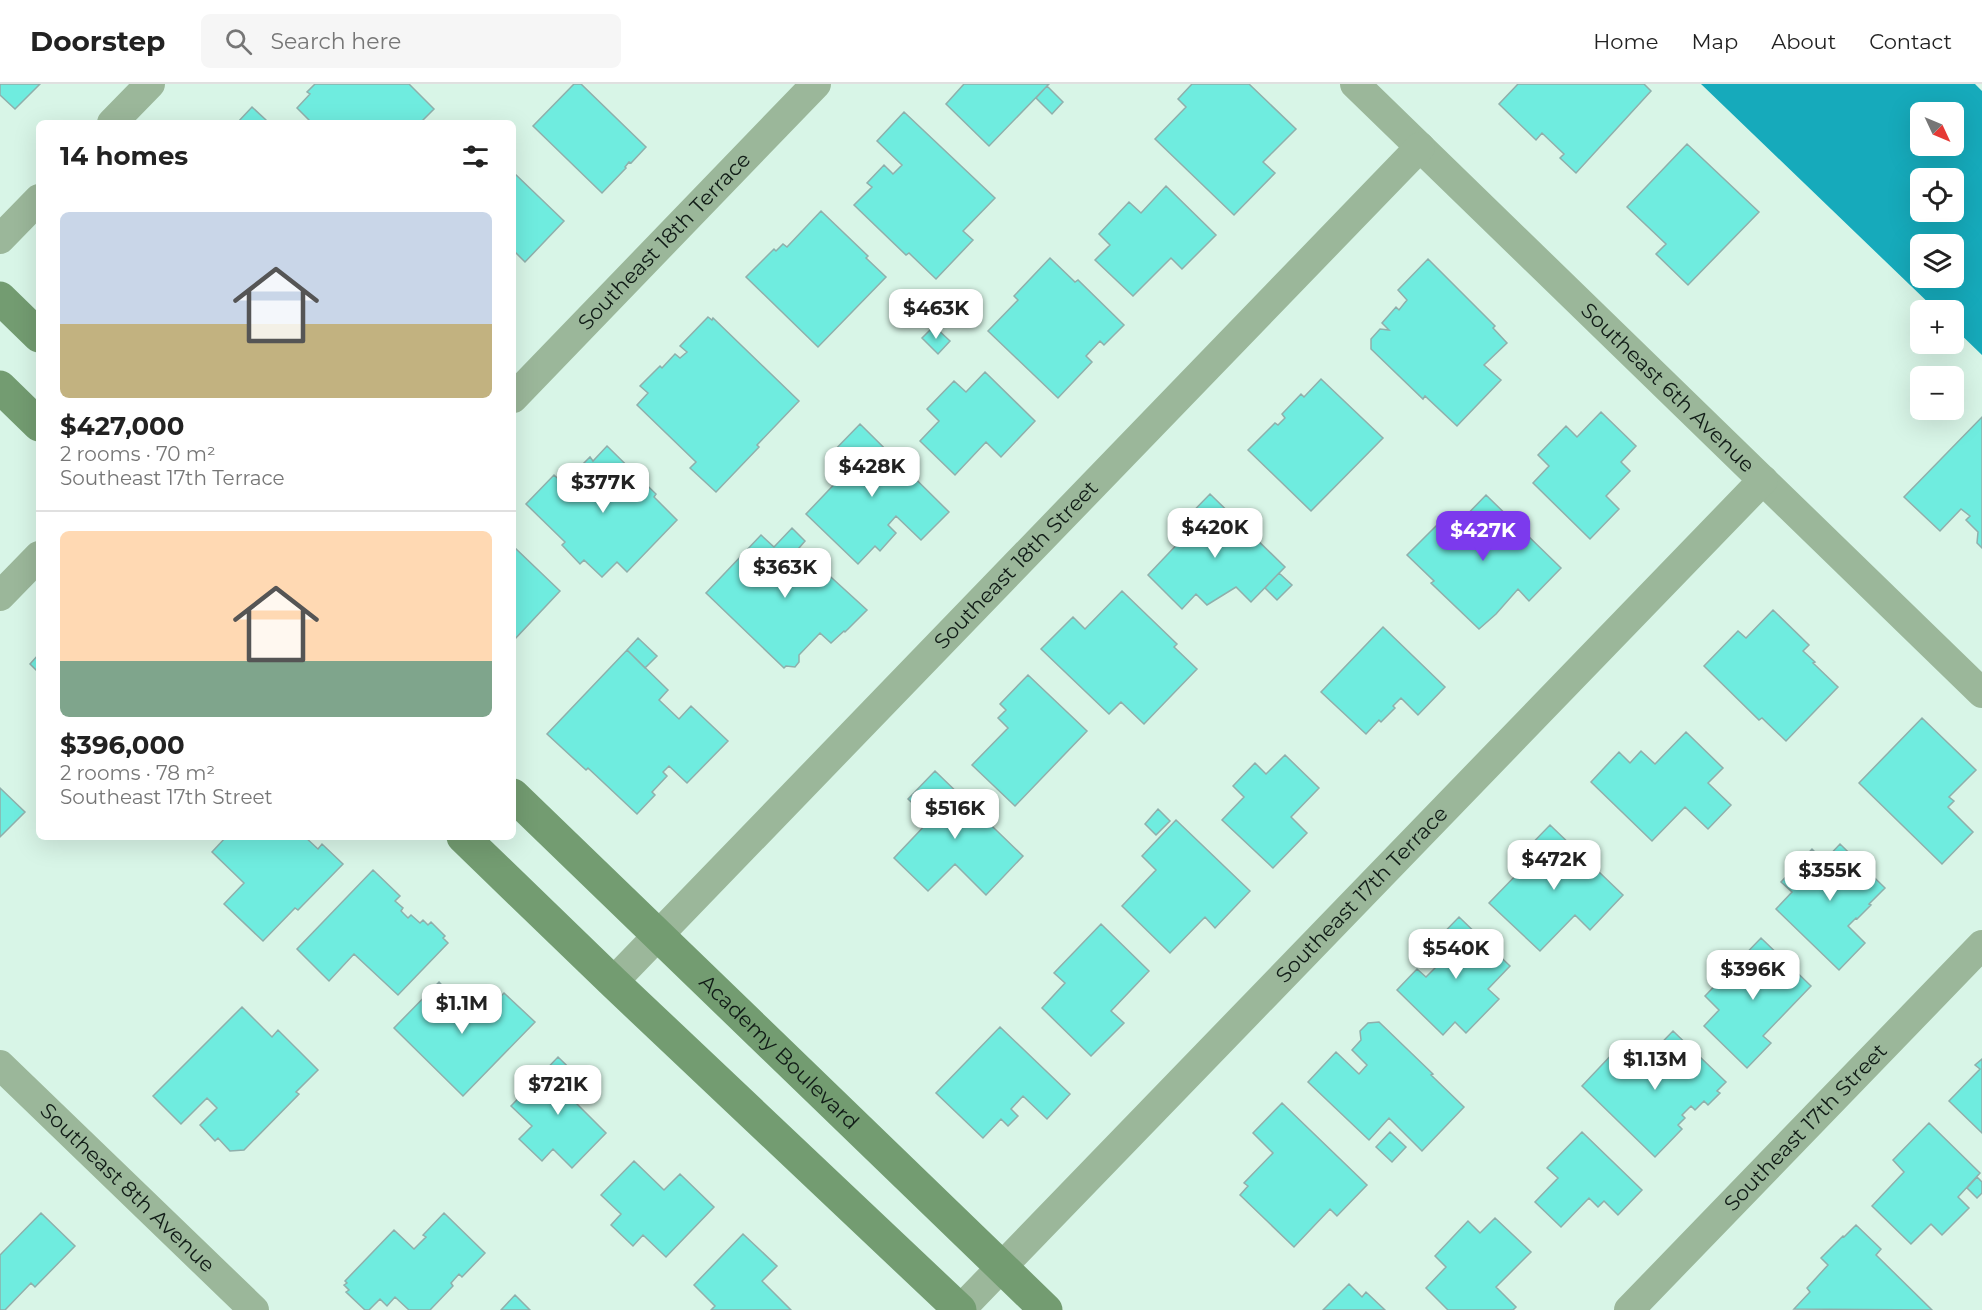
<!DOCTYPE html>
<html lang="en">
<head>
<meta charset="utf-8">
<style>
	:root { --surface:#fff; --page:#f6f6f6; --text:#222; --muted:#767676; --line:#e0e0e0; --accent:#7c3aed }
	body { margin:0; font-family:Montserrat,sans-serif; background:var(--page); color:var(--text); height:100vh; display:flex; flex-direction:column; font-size:22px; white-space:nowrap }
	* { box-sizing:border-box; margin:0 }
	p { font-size:20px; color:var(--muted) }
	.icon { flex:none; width:33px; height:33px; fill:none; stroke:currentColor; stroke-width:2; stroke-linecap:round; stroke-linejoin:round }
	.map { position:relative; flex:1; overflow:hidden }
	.panel { position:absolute; left:36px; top:36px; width:480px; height:720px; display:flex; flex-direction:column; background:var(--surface); border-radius:9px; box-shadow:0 6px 24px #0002 }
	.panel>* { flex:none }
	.needle { width:39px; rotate:134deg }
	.fabs { position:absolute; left:1910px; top:18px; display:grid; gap:12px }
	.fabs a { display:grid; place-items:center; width:54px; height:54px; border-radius:9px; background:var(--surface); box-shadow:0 6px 24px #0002; font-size:30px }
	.price { position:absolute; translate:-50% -51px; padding:0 14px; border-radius:12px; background:#fff; color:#222; font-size:20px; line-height:39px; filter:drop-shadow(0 2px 3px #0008) }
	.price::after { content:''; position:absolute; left:50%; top:36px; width:18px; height:14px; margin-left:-9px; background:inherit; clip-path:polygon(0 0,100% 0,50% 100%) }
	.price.active { background:var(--accent); color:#fff }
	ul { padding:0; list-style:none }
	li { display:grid; align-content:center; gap:12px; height:318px; padding:0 24px }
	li+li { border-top:2px solid var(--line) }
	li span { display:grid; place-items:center; height:186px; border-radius:9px; color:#555 }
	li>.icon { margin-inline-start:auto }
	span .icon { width:108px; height:108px; fill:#fffc; stroke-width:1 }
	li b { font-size:26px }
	h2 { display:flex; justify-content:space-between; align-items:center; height:72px; padding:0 24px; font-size:26px }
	header { display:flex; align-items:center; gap:36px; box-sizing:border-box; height:84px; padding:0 30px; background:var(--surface); border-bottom:2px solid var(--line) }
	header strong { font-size:28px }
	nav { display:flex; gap:33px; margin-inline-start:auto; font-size:21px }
	.search { width:420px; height:54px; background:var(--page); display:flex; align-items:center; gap:15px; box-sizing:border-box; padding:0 21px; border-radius:9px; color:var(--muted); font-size:22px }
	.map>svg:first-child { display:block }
</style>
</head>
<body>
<header>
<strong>Doorstep</strong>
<div class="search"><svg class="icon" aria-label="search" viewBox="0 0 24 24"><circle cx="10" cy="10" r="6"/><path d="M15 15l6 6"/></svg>Search here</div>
<nav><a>Home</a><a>Map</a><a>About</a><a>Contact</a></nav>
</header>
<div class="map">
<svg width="1982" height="1226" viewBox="0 0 1982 1226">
	<rect width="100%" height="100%" fill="#d8f5e7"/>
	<path fill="#16aabb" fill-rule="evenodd" d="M 1701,0 L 1975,0 L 1982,7 L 1982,271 L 1953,243 L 1953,226 L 1936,226 ZM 1920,28 L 1953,28 L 1953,62 L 1920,62 ZM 1920,94 L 1953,94 L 1953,128 L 1920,128 ZM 1920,160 L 1953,160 L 1953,194 L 1920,194 Z"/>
	<path fill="#6fecdf" stroke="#8fafab" stroke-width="1.5" d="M 0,0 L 40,0 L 15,25 L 0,11 Z
		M 315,0 L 409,0 L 434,25 L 420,39 L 312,39 L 297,24 L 310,10 L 307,8 Z
		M 574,0 L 581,0 L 646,63 L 631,79 L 629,78 L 625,83 L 626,84 L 602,109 L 533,42 Z
		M 964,0 L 1049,0 L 989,62 L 946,20 Z
		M 1192,0 L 1249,0 L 1296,45 L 1263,78 L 1275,89 L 1234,131 L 1155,55 L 1186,23 L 1178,15 Z
		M 1518,0 L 1644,0 L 1651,7 L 1576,89 L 1560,74 L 1564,70 L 1542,49 L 1536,56 L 1499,20 Z
		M 1047,2 L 1063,18 L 1052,30 L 1036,14 Z
		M 252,23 L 266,36 L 268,39 L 237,39 Z
		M 904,28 L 995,114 L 963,147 L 973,156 L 936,195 L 909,169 L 906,171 L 854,121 L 872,103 L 867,99 L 884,81 L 893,90 L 902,81 L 877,57 Z
		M 1687,60 L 1759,128 L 1688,201 L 1656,170 L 1666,160 L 1627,123 Z
		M 513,88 L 564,137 L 525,178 L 513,166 Z
		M 1166,102 L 1216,151 L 1182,185 L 1171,174 L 1133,212 L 1095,176 L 1110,161 L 1099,150 L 1129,118 L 1141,129 Z
		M 821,127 L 868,172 L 866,174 L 886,193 L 818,263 L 746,193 L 774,165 L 776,167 L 783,160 L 787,163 Z
		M 1050,174 L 1075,198 L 1078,196 L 1124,241 L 1104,261 L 1100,257 L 1086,272 L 1092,278 L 1058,314 L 988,247 L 1018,216 L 1014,212 Z
		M 1428,175 L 1495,242 L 1493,244 L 1507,259 L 1484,281 L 1501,296 L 1457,342 L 1425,312 L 1423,315 L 1371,265 L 1371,255 L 1380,245 L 1389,246 L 1382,239 L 1396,223 L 1399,226 L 1407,216 L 1398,206 Z
		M 708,233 L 712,236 L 713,234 L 799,317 L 757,361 L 759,363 L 716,408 L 690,384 L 696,378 L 637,321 L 648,309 L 640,302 L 660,282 L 662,284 L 675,270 L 680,274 L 687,268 L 680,262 Z
		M 934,242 L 950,257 L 938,270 L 922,254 Z
		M 985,288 L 1035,337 L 1001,373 L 986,358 L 955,391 L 920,357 L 939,337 L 927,325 L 954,297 L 966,308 Z
		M 1321,295 L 1383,354 L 1311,427 L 1248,366 L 1275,339 L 1278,341 L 1285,334 L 1282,330 L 1301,310 L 1304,313 Z
		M 1601,328 L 1636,362 L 1621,378 L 1630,387 L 1606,412 L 1619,425 L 1590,455 L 1533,399 L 1549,382 L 1538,371 L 1566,342 L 1577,353 Z
		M 1982,333 L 1982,464 L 1977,459 L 1978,448 L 1966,436 L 1970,432 L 1961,425 L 1940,447 L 1904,413 Z
		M 860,340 L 949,428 L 921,456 L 896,432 L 888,441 L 896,449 L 880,467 L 875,462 L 858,480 L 806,430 L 844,390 L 827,374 Z
		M 607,362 L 656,410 L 654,413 L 677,436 L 627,488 L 617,478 L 602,493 L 584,476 L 580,480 L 562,461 L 565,458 L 526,420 L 554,391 L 568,404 L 576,396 L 572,391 L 590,373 L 593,377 Z
		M 1210,410 L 1285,483 L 1251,518 L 1236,503 L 1207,521 L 1196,510 L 1182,525 L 1148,491 L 1184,453 L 1176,445 Z
		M 1486,411 L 1561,484 L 1529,517 L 1518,505 L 1496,530 L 1479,545 L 1431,499 L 1434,497 L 1407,471 L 1448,430 L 1458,440 Z
		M 792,444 L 805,457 L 799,464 L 867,526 L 845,548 L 844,547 L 831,559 L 820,549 L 799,571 L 799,578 L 795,583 L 786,582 L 784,584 L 706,509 L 761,451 L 774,463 Z
		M 513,462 L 560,507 L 513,557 Z
		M 1279,489 L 1292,501 L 1277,516 L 1265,504 Z
		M 1122,507 L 1177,560 L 1174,563 L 1197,585 L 1144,640 L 1121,618 L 1109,630 L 1041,565 L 1073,533 L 1085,545 Z
		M 1773,526 L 1809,561 L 1803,567 L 1815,578 L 1813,579 L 1838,603 L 1786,657 L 1762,634 L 1759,636 L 1704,582 L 1738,547 L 1746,554 Z
		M 1383,543 L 1445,603 L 1418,631 L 1401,614 L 1393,622 L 1395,624 L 1381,638 L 1379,636 L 1366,650 L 1321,608 Z
		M 638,554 L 657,572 L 645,584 L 627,566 Z
		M 627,566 L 668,606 L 659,616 L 679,635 L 691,622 L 728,657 L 687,699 L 669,682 L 663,688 L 667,692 L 652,708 L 655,711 L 637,730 L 588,684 L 586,686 L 547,650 Z
		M 39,570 L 39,589 L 30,580 Z
		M 1028,591 L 1087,647 L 1015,722 L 972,681 L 1008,644 L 998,634 L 1006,626 L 1000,620 Z
		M 1922,634 L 1976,686 L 1949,713 L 1954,717 L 1948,723 L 1973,748 L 1942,780 L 1859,699 Z
		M 1686,648 L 1723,684 L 1708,699 L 1731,721 L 1708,745 L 1685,723 L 1652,757 L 1591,698 L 1619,668 L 1630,679 L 1641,667 L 1655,680 Z
		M 1285,671 L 1319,704 L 1291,733 L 1307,749 L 1273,784 L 1222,736 L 1244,713 L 1233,702 L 1255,679 L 1266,690 Z
		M 935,687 L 1023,772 L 986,811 L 955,780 L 928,807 L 894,774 L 930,736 L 908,715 Z
		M 0,704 L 25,728 L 0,753 Z
		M 1158,725 L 1170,737 L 1156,751 L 1145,740 Z
		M 1176,736 L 1250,807 L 1215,844 L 1205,833 L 1170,869 L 1122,822 L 1156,786 L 1142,772 Z
		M 1550,741 L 1623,811 L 1590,846 L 1575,831 L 1540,867 L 1489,819 L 1522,785 L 1518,780 L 1525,772 L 1522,770 Z
		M 226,753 L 305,753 L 318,765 L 322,760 L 343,780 L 298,826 L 295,824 L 263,857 L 224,820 L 244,799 L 212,768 Z
		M 1840,760 L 1885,804 L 1869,820 L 1871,821 L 1857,835 L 1856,834 L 1848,842 L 1865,859 L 1839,886 L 1776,825 L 1792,808 L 1781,798 L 1812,765 L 1824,777 Z
		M 373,786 L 400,812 L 395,817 L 403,824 L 401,827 L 408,834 L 411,831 L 420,839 L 423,836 L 428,841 L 431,838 L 445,852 L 443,854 L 448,859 L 398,911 L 354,870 L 329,897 L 297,865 Z
		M 1459,833 L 1510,882 L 1488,905 L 1499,915 L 1466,949 L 1455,938 L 1443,951 L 1397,906 L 1417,885 L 1426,893 L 1437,882 L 1429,874 L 1435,868 L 1430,863 Z
		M 1101,840 L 1149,887 L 1111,927 L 1124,939 L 1091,972 L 1042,924 L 1065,899 L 1054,889 Z
		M 1761,854 L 1811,902 L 1763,952 L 1771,959 L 1747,984 L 1704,942 L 1719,926 L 1705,912 Z
		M 439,898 L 454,914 L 458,910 L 474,925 L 469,929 L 477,937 L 504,909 L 535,938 L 463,1012 L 394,944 Z
		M 242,923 L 272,953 L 278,946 L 318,986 L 296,1008 L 299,1010 L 244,1066 L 230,1067 L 218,1054 L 215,1057 L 200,1041 L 217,1024 L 207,1014 L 181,1040 L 153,1012 Z
		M 1379,938 L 1433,990 L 1431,991 L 1464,1023 L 1422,1067 L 1389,1034 L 1369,1056 L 1308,998 L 1336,968 L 1359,990 L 1367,981 L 1352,966 L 1361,956 L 1360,947 L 1368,939 Z
		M 1000,943 L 1070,1010 L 1047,1035 L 1023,1012 L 1011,1025 L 1018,1032 L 1008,1042 L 1001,1035 L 983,1054 L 936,1009 Z
		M 1673,947 L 1726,998 L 1717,1007 L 1720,1009 L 1708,1021 L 1704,1017 L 1695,1026 L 1691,1022 L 1682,1031 L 1685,1034 L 1678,1041 L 1682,1045 L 1655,1073 L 1582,1002 L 1616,966 L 1636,985 Z
		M 558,973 L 591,1005 L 577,1020 L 606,1049 L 572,1084 L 553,1065 L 542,1077 L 519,1055 L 532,1042 L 511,1022 Z
		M 1982,975 L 1982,1049 L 1949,1017 L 1980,985 L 1975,981 Z
		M 1282,1019 L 1367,1101 L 1337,1132 L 1330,1125 L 1294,1163 L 1240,1111 L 1248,1102 L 1244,1099 L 1273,1069 L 1253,1049 Z
		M 1929,1039 L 1980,1089 L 1958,1113 L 1969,1124 L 1942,1151 L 1931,1140 L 1911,1160 L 1872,1122 L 1904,1088 L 1893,1076 Z
		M 1390,1048 L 1406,1063 L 1392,1078 L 1376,1063 Z
		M 1582,1048 L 1642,1106 L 1618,1131 L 1604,1117 L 1598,1123 L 1589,1114 L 1561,1143 L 1535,1118 L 1558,1094 L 1547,1084 Z
		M 634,1077 L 664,1106 L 680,1090 L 714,1123 L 666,1173 L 643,1151 L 633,1162 L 611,1141 L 621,1130 L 601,1111 Z
		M 1977,1093 L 1982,1098 L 1982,1109 L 1977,1114 L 1967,1104 Z
		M 41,1129 L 75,1162 L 35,1203 L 31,1199 L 5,1226 L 0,1226 L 0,1171 Z
		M 444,1129 L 485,1169 L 462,1193 L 459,1190 L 451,1199 L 453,1202 L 430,1226 L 409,1226 L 395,1213 L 387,1222 L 380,1215 L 369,1226 L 365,1226 L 346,1208 L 349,1206 L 344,1201 L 347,1199 L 345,1197 L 394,1146 L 414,1165 L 426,1153 L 423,1151 Z
		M 1495,1134 L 1531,1168 L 1496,1203 L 1516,1223 L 1513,1226 L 1448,1226 L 1426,1204 L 1446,1183 L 1435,1172 L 1468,1137 L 1480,1149 Z
		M 1856,1141 L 1881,1165 L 1876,1171 L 1932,1226 L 1794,1225 L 1810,1208 L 1807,1204 L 1828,1181 L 1821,1174 L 1843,1152 L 1844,1153 Z
		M 743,1150 L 777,1182 L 762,1197 L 791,1226 L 711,1226 L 715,1222 L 694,1201 Z
		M 1349,1200 L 1362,1213 L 1366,1208 L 1385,1226 L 1323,1226 Z
		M 515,1211 L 530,1226 L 501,1226 Z"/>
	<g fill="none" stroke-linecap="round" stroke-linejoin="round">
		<g stroke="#9bb79a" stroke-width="30">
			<path id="s1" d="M 1355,0 L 1982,609"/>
			<path d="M 112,39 L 150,0"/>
			<path d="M 0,155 L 39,115"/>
			<path id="s2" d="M 513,314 L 816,0"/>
			<path d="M 0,512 L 39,472"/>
			<path id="s3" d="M 613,898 L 1420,63"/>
			<path id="s4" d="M 0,981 L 254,1226"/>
			<path id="s5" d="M 960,1226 L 1763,396"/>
			<path id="s6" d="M 1629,1226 L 1982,861"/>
		</g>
		<g stroke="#739c71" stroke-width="33">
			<path d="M 0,214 L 39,252"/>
			<path d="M 0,303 L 39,341"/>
			<path id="s7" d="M 513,711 L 1046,1226"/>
			<path d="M 463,753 L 613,898 L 960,1226"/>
		</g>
	</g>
	<g text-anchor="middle" stroke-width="4.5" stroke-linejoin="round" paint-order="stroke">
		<g font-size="21" fill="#111c17" stroke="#fff">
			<text dy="7" stroke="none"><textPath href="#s2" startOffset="218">Southeast 18th Terrace</textPath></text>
			<text dy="7" stroke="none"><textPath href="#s1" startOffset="436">Southeast 6th Avenue</textPath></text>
			<text dy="7" stroke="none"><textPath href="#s3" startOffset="580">Southeast 18th Street</textPath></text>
			<text dy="7" stroke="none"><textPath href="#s5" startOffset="578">Southeast 17th Terrace</textPath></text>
			<text dy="7" stroke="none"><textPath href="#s7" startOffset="370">Academy Boulevard</textPath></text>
			<text dy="7" stroke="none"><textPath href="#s6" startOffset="254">Southeast 17th Street</textPath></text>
			<text dy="7" stroke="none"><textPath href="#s4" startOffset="177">Southeast 8th Avenue</textPath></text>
		</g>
	</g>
</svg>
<div class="fabs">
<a><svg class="needle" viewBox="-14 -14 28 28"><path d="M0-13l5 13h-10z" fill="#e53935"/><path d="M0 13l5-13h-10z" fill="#767676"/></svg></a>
<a><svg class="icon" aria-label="locate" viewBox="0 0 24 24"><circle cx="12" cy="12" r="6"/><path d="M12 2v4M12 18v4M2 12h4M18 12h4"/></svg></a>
<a><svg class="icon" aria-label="layers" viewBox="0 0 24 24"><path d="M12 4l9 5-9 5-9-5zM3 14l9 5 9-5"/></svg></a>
<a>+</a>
<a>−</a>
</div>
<b class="price" style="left:936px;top:256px">$463K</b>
<b class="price" style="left:872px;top:414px">$428K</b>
<b class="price" style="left:603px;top:430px">$377K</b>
<b class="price" style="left:1215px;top:475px">$420K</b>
<b class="price active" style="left:1483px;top:478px">$427K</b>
<b class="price" style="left:785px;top:515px">$363K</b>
<b class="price" style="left:955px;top:756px">$516K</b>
<b class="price" style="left:1554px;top:807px">$472K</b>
<b class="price" style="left:1830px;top:818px">$355K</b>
<b class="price" style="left:1456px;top:896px">$540K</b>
<b class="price" style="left:1753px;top:917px">$396K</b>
<b class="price" style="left:462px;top:951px">$1.1M</b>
<b class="price" style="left:1655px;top:1007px">$1.13M</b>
<b class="price" style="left:558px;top:1032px">$721K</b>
<section class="panel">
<h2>14 homes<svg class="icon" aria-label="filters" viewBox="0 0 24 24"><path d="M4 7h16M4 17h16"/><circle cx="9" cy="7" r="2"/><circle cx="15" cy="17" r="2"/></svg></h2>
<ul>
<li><span style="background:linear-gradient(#c9d6e8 60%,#c2b280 0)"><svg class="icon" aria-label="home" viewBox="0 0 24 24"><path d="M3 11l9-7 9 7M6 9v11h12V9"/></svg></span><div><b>$427,000</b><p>2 rooms · 70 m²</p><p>Southeast 17th Terrace</p></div></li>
<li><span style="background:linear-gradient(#ffd9b3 70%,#7fa58c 0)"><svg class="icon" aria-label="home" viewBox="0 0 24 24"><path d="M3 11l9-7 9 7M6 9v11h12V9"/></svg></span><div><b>$396,000</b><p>2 rooms · 78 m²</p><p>Southeast 17th Street</p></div></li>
</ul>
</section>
</div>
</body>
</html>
